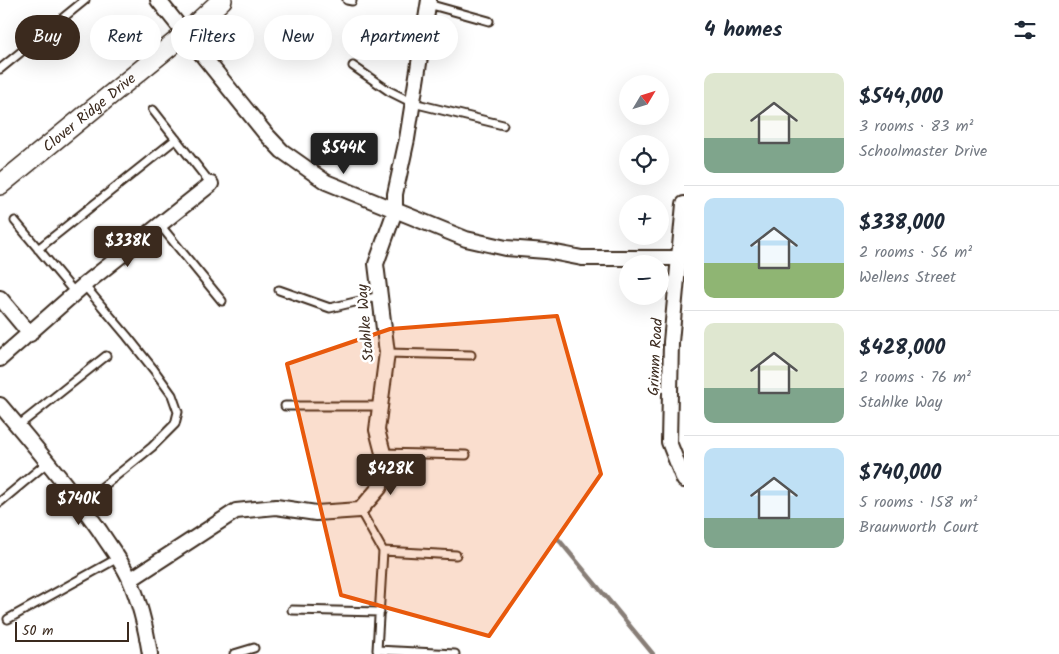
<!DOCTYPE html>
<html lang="en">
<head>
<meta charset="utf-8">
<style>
	:root { --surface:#fff; --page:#f2f2f3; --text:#1f2937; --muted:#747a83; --line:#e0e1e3; --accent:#3b2a1e }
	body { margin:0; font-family:Kalam,sans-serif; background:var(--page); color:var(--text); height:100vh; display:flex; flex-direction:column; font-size:19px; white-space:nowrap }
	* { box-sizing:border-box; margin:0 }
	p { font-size:16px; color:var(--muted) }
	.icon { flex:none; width:28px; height:28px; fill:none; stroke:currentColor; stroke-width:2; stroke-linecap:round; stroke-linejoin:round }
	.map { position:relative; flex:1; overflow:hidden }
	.side { display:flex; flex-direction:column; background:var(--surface); width:375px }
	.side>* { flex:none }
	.top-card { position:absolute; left:15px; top:15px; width:475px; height:45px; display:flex; gap:10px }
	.needle { width:32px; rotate:52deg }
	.buttons { position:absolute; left:619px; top:75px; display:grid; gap:10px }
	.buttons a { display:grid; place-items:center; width:50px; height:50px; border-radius:50%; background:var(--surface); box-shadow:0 5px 20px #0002; font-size:25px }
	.scale { position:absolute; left:15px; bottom:12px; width:114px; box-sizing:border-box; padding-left:5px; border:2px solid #3b2a1e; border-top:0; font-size:14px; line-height:18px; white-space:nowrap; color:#3b2a1e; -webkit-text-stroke:4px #fff; paint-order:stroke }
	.price { position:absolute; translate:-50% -42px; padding:0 11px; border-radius:5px; background:var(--accent); color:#fff; font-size:16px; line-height:32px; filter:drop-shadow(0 1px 2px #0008) }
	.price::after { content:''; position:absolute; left:50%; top:30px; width:15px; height:11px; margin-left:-8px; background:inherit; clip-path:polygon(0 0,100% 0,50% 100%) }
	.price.active { background:#222; color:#fff }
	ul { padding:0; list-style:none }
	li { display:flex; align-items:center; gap:15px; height:125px; padding:0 20px }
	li+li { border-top:1px solid var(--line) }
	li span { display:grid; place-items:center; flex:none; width:140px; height:100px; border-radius:10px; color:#555 }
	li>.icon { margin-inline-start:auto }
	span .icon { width:60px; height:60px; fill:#fffc; stroke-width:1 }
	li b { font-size:21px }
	h2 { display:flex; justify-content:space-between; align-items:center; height:60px; padding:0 20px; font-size:21px }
	.tag { padding:0 18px; border-radius:22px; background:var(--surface); box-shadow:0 5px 20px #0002; font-size:18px; line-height:45px }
	.tag.active { background:var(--accent); color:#fff }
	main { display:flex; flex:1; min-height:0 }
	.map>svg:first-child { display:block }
</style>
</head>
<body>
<main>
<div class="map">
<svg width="684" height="654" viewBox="0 0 684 654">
	<rect width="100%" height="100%" fill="#fff"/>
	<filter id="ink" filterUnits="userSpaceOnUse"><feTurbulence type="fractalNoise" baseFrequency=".02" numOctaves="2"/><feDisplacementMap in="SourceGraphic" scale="10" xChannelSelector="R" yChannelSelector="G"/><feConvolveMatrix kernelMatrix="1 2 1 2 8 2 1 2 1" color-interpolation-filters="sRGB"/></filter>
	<g filter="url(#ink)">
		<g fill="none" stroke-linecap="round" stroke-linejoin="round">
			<path stroke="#887e77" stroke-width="4.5" d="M 559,540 L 653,654"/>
			<defs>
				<path id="lane" d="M 347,0 L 352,1
					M 428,4 L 489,21
					M 353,66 L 389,91 L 413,103 L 503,125
					M 0,69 L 85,0
					M 153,110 L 211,184
					M 15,221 L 75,293
					M 160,225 L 222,301
					M 38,249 L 176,139
					M 279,290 L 330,308 L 380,296
					M 387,353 L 471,355
					M 285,406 L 379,406
					M 18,426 L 106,356
					M 383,453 L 466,455
					M 0,502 L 48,462
					M 81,504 L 152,447 L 175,424 L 178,412 L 172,395 L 154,370 L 127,336 L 84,285
					M 360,510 L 383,551 L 456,555
					M 383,551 L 377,650 L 455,654
					M 292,610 L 380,612
					M 8,619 L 118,558
					M 234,654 L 254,648"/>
				<path id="street" d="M 158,0 L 265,133 L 282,151 L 326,182 L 466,239 L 506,248 L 546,251 L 582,258 L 684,258
					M 684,204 L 671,342 L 669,442 L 684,480
					M 0,298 L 30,334
					M 0,359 L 84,285 L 211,184
					M 0,405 C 35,446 69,487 100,531 C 110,547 123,563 130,580 C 140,603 146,629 150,654
					M 130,580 L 236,511 L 276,507 L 316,513 L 360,510 L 380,487 L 383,453 L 377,430 L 387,353 L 376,264 L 395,211 L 395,194 L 407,139 L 429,0"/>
				<g id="secondary">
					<path id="s1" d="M 0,185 L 185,34 L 222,0"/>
				</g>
			</defs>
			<use href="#lane" stroke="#3b2a1e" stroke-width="11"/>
			<use href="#street" stroke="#3b2a1e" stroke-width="18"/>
			<use href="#secondary" stroke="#3b2a1e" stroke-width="22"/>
			<use href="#lane" stroke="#fff" stroke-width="7"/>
			<use href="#street" stroke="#fff" stroke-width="14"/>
			<use href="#secondary" stroke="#fff" stroke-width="19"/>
		</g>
	</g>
	<path fill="#e8590c" fill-opacity="0.2" stroke="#e8590c" stroke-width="4" stroke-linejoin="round" d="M 557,316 L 601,474 L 489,636 L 341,595 L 287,364 L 390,329 Z"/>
	<g text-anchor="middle" stroke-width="5" stroke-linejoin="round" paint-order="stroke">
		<g font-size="15" fill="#3b2a1e" stroke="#fff">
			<text dy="5" stroke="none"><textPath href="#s1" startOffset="115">Clover Ridge Drive</textPath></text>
			<text transform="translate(365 323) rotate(-95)" y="5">Stahlke Way</text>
			<text transform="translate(655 357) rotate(-87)" y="5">Grimm Road</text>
		</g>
	</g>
</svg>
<div class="buttons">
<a><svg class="needle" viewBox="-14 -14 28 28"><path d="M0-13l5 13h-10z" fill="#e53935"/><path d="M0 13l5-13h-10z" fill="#747a83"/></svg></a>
<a><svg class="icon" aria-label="locate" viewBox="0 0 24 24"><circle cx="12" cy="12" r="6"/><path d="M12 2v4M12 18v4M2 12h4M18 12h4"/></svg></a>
<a>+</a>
<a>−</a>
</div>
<div class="scale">50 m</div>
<b class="price active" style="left:344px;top:175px">$544K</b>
<b class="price" style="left:128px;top:268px">$338K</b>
<b class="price" style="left:391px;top:496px">$428K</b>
<b class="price" style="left:79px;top:526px">$740K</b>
<div class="top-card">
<a class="tag active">Buy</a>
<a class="tag">Rent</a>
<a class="tag">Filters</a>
<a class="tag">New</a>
<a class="tag">Apartment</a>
</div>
</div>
<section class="side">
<h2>4 homes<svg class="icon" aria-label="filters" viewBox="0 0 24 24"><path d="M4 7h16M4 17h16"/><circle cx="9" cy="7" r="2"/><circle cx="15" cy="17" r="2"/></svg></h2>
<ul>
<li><span style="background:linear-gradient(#dfe7d0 65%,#7fa58c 0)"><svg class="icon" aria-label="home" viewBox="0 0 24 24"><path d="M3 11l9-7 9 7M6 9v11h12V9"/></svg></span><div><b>$544,000</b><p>3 rooms · 83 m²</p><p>Schoolmaster Drive</p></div></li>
<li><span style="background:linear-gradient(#bfe0f5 65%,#8fb573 0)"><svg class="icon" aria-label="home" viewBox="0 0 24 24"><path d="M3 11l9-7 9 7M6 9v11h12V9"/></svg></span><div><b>$338,000</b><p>2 rooms · 56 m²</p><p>Wellens Street</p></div></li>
<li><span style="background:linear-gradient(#dfe7d0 65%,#7fa58c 0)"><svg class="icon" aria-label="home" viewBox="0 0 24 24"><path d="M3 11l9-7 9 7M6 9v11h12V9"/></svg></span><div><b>$428,000</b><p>2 rooms · 76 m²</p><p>Stahlke Way</p></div></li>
<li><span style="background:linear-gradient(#bfe0f5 70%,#7fa58c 0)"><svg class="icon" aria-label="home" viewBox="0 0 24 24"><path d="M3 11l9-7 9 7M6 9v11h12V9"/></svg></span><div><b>$740,000</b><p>5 rooms · 158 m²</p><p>Braunworth Court</p></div></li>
</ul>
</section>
</main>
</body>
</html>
